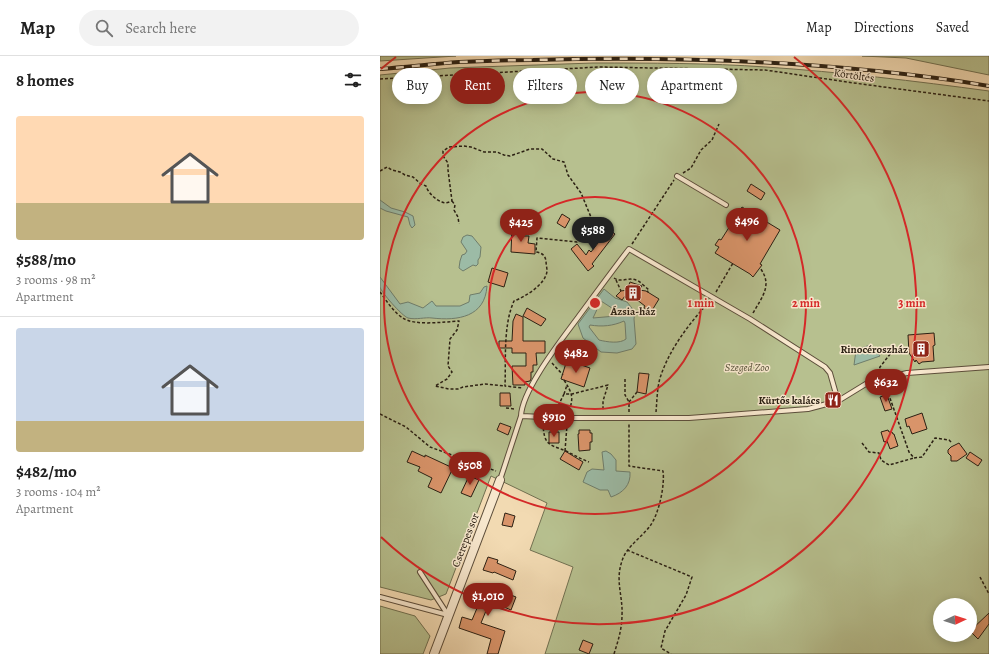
<!DOCTYPE html>
<html lang="en">
<head>
<meta charset="utf-8">
<style>
	:root { --surface:#fff; --page:#f2f2f2; --text:#222; --muted:#767676; --line:#e0e0e0; --accent:#8f2418 }
	body { margin:0; font-family:Alegreya,serif; background:var(--page); color:var(--text); height:100vh; display:flex; flex-direction:column; font-size:15px; white-space:nowrap }
	* { box-sizing:border-box; margin:0 }
	p { font-size:13px; color:var(--muted) }
	.icon { flex:none; width:22px; height:22px; fill:none; stroke:currentColor; stroke-width:2; stroke-linecap:round; stroke-linejoin:round }
	.map { position:relative; flex:1; overflow:hidden }
	.drawer { display:flex; flex-direction:column; background:var(--surface); width:380px }
	.drawer>* { flex:none }
	.hud { position:absolute; left:12px; top:12px; width:380px; height:36px; display:flex; gap:8px }
	.needle { width:26px; rotate:86deg }
	.buttons { position:absolute; left:553px; top:542px; display:grid; gap:8px }
	.buttons a { display:grid; place-items:center; width:44px; height:44px; border-radius:50%; background:var(--surface); box-shadow:0 2px 10px #0003; font-size:20px }
	.price { position:absolute; translate:-50% -34px; padding:0 9px; border-radius:14px; background:var(--accent); color:#fff; font-size:13px; line-height:26px; filter:drop-shadow(0 1px 2px #0008) }
	.price::after { content:''; position:absolute; left:50%; top:24px; width:12px; height:9px; margin-left:-6px; background:inherit; clip-path:polygon(0 0,100% 0,50% 100%) }
	.price.on { background:#222; color:#fff }
	ul { padding:0; list-style:none }
	li { display:grid; align-content:center; gap:8px; height:212px; padding:0 16px }
	li+li { border-top:1px solid var(--line) }
	li span { display:grid; place-items:center; height:124px; border-radius:4px; color:#555 }
	li>.icon { margin-inline-start:auto }
	span .icon { width:72px; height:72px; fill:#fffc; stroke-width:1 }
	li b { font-size:17px }
	h2 { display:flex; justify-content:space-between; align-items:center; height:48px; padding:0 16px; font-size:17px }
	.pill { padding:0 14px; border-radius:18px; background:var(--surface); box-shadow:0 2px 10px #0003; font-size:14px; line-height:36px }
	.pill.on { background:var(--accent); color:#fff }
	header { display:flex; align-items:center; gap:24px; box-sizing:border-box; height:56px; padding:0 20px; background:var(--surface); border-bottom:1px solid var(--line) }
	header strong { font-size:19px }
	nav { display:flex; gap:22px; margin-inline-start:auto; font-size:14px }
	.search { width:280px; height:36px; background:var(--page); display:flex; align-items:center; gap:10px; box-sizing:border-box; padding:0 14px; border-radius:22px; color:var(--muted); font-size:15px }
	main { display:flex; flex:1; min-height:0 }
	.map>svg:first-child { display:block }
</style>
</head>
<body>
<header>
<strong>Map</strong>
<div class="search"><svg class="icon" aria-label="search" viewBox="0 0 24 24"><circle cx="10" cy="10" r="6"/><path d="M15 15l6 6"/></svg>Search here</div>
<nav><a>Map</a><a>Directions</a><a>Saved</a></nav>
</header>
<main>
<section class="drawer">
<h2>8 homes<svg class="icon" aria-label="filters" viewBox="0 0 24 24"><path d="M4 7h16M4 17h16"/><circle cx="9" cy="7" r="2"/><circle cx="15" cy="17" r="2"/></svg></h2>
<ul>
<li><span style="background:linear-gradient(#ffd9b3 70%,#c2b280 0)"><svg class="icon" aria-label="home" viewBox="0 0 24 24"><path d="M3 11l9-7 9 7M6 9v11h12V9"/></svg></span><div><b>$588/mo</b><p>3 rooms · 98 m²</p><p>Apartment</p></div></li>
<li><span style="background:linear-gradient(#c9d6e8 75%,#c2b280 0)"><svg class="icon" aria-label="home" viewBox="0 0 24 24"><path d="M3 11l9-7 9 7M6 9v11h12V9"/></svg></span><div><b>$482/mo</b><p>3 rooms · 104 m²</p><p>Apartment</p></div></li>
</ul>
</section>
<div class="map">
<svg width="609" height="598" viewBox="0 0 609 598">
	<rect width="100%" height="100%" fill="#f2dab2"/>
	<filter id="stains"><feTurbulence type="fractalNoise" baseFrequency=".005" numOctaves="4"/><feColorMatrix values="0 0 0 0 .2 0 0 0 0 .09 0 0 0 0 .02 0 0 0 .5 -.17"/></filter>
	<radialGradient id="worn" r=".72"><stop offset=".6" stop-color="#630" stop-opacity="0"/><stop offset="1" stop-color="#630" stop-opacity=".3"/></radialGradient>
	<path fill="#b7c08f" stroke="#717051" fill-rule="evenodd" d="M 0,0 L 76,0 L 0,5 Z
		M 482,0 L 609,0 L 609,19 L 526,2 Z
		M 213,7 C 270,7 328,7 386,11 C 460,16 535,25 609,35 L 609,598 L 165,598 L 193,511 L 150,494 L 167,447 L 111,420 L 66,538 L 51,544 L 0,531 L 0,19 L 70,12 ZM 560,549 L 590,549 L 590,579 L 560,579 Z
		M 0,550 L 35,560 L 50,580 L 43,598 L 0,598 Z"/>
	<path fill="#9cbba6" stroke="#6f7d6b" fill-rule="evenodd" d="M 0,144 L 11,152 L 25,156 L 33,160 L 35,169 L 32,172 L 30,169 L 28,161 L 6,155 L 0,152 Z
		M 87,179 L 92,180 L 101,191 L 100,201 L 98,204 L 98,208 L 96,210 L 93,209 L 83,215 L 79,212 L 80,205 L 82,199 L 85,198 L 87,195 L 81,186 L 83,181 Z
		M 0,221 L 20,248 L 28,246 L 43,252 L 52,245 L 56,250 L 80,250 L 89,246 L 90,239 L 100,237 L 104,231 L 107,230 C 105,261 78,265 52,262 C 45,261 36,264 28,262 C 22,260 1,236 0,231 C 0,228 0,224 0,221 Z
		M 224,233 L 235,242 L 247,246 L 255,256 L 254,263 L 256,288 L 252,293 L 237,297 L 221,296 L 203,282 L 198,268 ZM 221,245 L 238,256 L 239,258 L 236,260 L 213,262 ZM 244,265 L 245,267 L 246,283 C 240,288 227,286 219,284 L 209,271 L 210,269 C 222,271 233,270 244,265 Z
		M 490,289 L 496,294 L 500,300 L 474,309 L 476,294 Z
		M 226,395 L 231,398 L 236,404 L 236,415 L 250,416 C 251,429 243,437 231,441 L 228,434 L 220,434 L 203,426 L 207,416 L 212,413 L 224,414 L 222,396 Z"/>
	<path fill="#d9946a" stroke="#2b2013" d="M 371,128 L 385,137 L 381,144 L 367,135 Z
		M 362,151 L 400,174 L 380,208 L 382,209 L 373,221 L 370,218 L 335,197 L 339,191 L 335,189 L 339,183 L 341,184 Z
		M 182,158 L 190,163 L 185,172 L 177,167 Z
		M 132,172 L 141,173 L 141,180 L 149,180 L 148,187 L 155,188 L 155,198 L 131,196 Z
		M 229,173 L 235,178 L 212,208 L 214,210 L 208,215 L 191,193 L 197,188 L 206,199 L 209,194 L 211,196 Z
		M 112,212 L 128,217 L 124,231 L 108,226 Z
		M 250,226 L 262,230 L 259,234 L 266,235 L 279,243 L 271,256 L 264,252 L 265,250 L 252,240 L 245,240 L 242,244 L 236,240 L 241,235 L 247,234 Z
		M 147,252 L 166,263 L 161,270 L 143,260 Z
		M 136,258 L 143,261 L 143,285 L 165,285 L 165,297 L 156,297 L 157,309 L 153,309 L 153,316 L 151,316 L 151,323 L 150,325 L 145,326 L 145,329 L 133,329 L 132,310 L 146,310 L 146,297 L 132,297 L 132,292 L 119,292 L 119,285 L 132,285 L 133,265 Z
		M 554,277 L 555,289 L 553,290 L 554,305 L 542,306 L 539,308 L 536,304 L 535,306 L 529,297 L 528,279 Z
		M 187,304 L 210,312 L 204,331 L 181,323 Z
		M 259,317 L 269,318 L 266,338 L 257,336 Z
		M 120,337 L 130,337 L 131,350 L 120,350 Z
		M 507,339 L 512,353 L 505,355 L 500,341 Z
		M 542,357 L 547,373 L 532,378 L 529,370 L 527,371 L 525,363 Z
		M 120,367 L 131,371 L 128,379 L 117,374 Z
		M 199,374 L 210,374 L 210,377 L 212,377 L 212,386 L 210,386 L 210,394 L 199,395 L 198,378 L 199,378 Z
		M 508,374 L 509,376 L 512,376 L 513,378 L 514,378 L 518,390 L 510,393 L 507,385 L 504,386 L 501,376 Z
		M 169,376 L 179,376 L 179,387 L 169,387 Z
		M 579,387 L 587,398 L 577,405 L 571,405 L 571,400 L 568,397 L 568,394 L 571,391 Z
		M 32,395 L 45,401 L 45,399 L 73,412 L 61,437 L 48,431 L 52,422 L 38,415 L 40,411 L 27,406 Z
		M 185,395 L 203,406 L 199,414 L 180,403 Z
		M 590,396 L 602,404 L 598,410 L 586,402 Z
		M 89,420 L 99,424 L 91,441 L 81,437 Z
		M 125,457 L 135,460 L 132,471 L 122,469 Z
		M 108,501 L 118,504 L 117,507 L 136,515 L 133,524 L 114,516 L 113,517 L 103,514 Z
		M 103,528 L 136,541 L 131,554 L 110,545 L 101,567 L 125,575 L 118,598 L 107,598 L 111,583 L 79,572 L 82,561 L 92,564 L 103,538 L 99,536 Z
		M 609,557 L 609,568 L 598,583 L 590,575 Z
		M 203,584 L 213,588 L 209,598 L 199,594 Z"/>
	<g fill="none" stroke-linecap="round" stroke-linejoin="round">
		<defs>
			<path id="lane" d="M 297,120 L 346,149
				M 141,360 L 187,362 L 309,362 L 428,353 L 458,345 L 489,326 L 527,317 L 609,311
				M 120,424 L 141,360 C 142,333 183,282 199,260 C 216,237 232,215 249,193 L 370,263 L 445,311 L 450,317 L 458,345
				M 40,516 L 68,559
				M 0,541 L 68,559"/>
			<path id="street" d="M 54,598 L 120,424"/>
		</defs>
		<use href="#lane" stroke="#5d4e3b" stroke-width="6"/>
		<use href="#street" stroke="#5d4e3b" stroke-width="10"/>
		<path stroke="#2b2013" stroke-width="1.5" stroke-dasharray="3 2" stroke-linecap="butt" d="M 0,23 L 219,11 L 385,14 L 474,27 L 609,45
			M 0,115 L 7,111 L 12,114 L 20,116 L 25,119 L 33,121 L 41,128 L 46,130 C 48,137 56,144 62,146 C 66,148 69,146 72,145 L 68,114 L 68,107 L 63,100 L 63,95 L 69,91 L 84,90 L 91,91 L 104,96 L 117,96 L 124,99 L 130,100 L 150,93 L 162,93 L 173,103 L 184,106 L 188,119 L 201,137 L 213,166 L 203,182 L 197,186 L 157,182 L 156,196 C 162,197 165,199 166,205 C 166,208 167,212 167,215 C 166,228 145,241 134,245 C 123,269 126,304 125,330 L 143,332
			M 303,117 L 311,112 L 321,94 L 332,84 L 339,68
			M 72,145 L 75,149 L 74,154 L 78,161 L 79,168
			M 252,188 L 294,124
			M 234,222 C 241,227 248,221 256,224 C 260,225 265,231 269,234 L 267,236
			M 236,224 L 241,235
			M 0,236 C 6,244 14,257 23,262 C 34,270 64,266 79,265 L 77,274 L 70,283 L 68,310 L 72,316 L 67,323 L 55,330 L 69,333 L 78,333 L 83,331 L 105,328 L 125,330
			M 336,236 L 353,207
			M 373,257 C 382,241 393,229 380,212
			M 172,307 L 183,319
			M 498,317 L 500,311 L 514,293
			M 245,323 L 245,339 L 249,346
			M 184,324 C 192,337 194,341 189,355
			M 505,328 L 529,396 L 534,402 L 542,401 L 555,382 L 569,384 L 572,387
			M 184,338 L 187,329
			M 126,352 L 135,353
			M 176,354 L 184,338 L 192,338 L 228,329 L 223,345 L 223,355
			M 249,356 L 249,346 L 257,336
			M 276,356 C 277,345 277,333 280,322 C 289,294 308,269 328,247
			M 0,358 L 26,371 L 50,391 L 116,415
			M 163,367 C 164,389 168,388 186,395 C 194,399 201,403 209,406
			M 482,387 L 489,396 L 499,397 L 501,404 L 509,409 L 534,402
			M 185,395 L 187,369
			M 247,494 L 312,521 L 306,539 L 285,575 L 281,592 L 291,598
			M 600,521 L 609,538
			M 234,598 C 238,585 242,573 242,559 C 243,540 235,525 242,505 C 246,491 261,482 270,470 C 279,458 285,429 283,415 L 249,410 L 249,368"/>
		<use href="#lane" stroke="#f7e7cd" stroke-width="4"/>
		<use href="#street" stroke="#f7e7cd" stroke-width="8"/>
		<defs>
			<path id="rail" d="M 0,13 C 26,11 53,8 79,6 C 104,5 129,4 153,4 C 306,0 458,5 609,30"/>
		</defs>
		<use href="#rail" stroke="#2b2013" stroke-width="4"/>
		<use href="#rail" stroke="#f7e7cd" stroke-width="2.5" stroke-dasharray="8" stroke-linecap="butt"/>
	</g>
	<g fill="none" stroke="#d62828" stroke-width="2">
		<circle cx="215" cy="247" r="106"/>
		<circle cx="215" cy="247" r="211"/>
		<path d="M1 13A317 317 0 0 1 16 1M414 1A317 317 0 1 1 1 481"/>
	</g>
	<defs>
		<symbol id="building-square" viewBox="-11 -11 22 22"><rect x="-9" y="-9" width="18" height="18" rx="4" fill="#8f2418" stroke="#f7e7cd"/><path d="M-4-6H4V6H1V3H-1V6H-4ZM-2.5-4.3h1.7v1.8h-1.7ZM.8-4.3h1.7v1.8H.8ZM-2.5-1h1.7V.8h-1.7ZM.8-1h1.7V.8H.8Z" fill="#fff"/></symbol>
		<symbol id="restaurant-square" viewBox="-11 -11 22 22"><rect x="-9" y="-9" width="18" height="18" rx="4" fill="#8f2418" stroke="#f7e7cd"/><path d="M-5-6h1v4h1v-4h1v4h1v-4h1v5L-1.5 .5V6h-2V.5L-5-1ZM5-6V6H3V1.5H1.5Q1.5-4 5-6Z" fill="#fff"/></symbol>
	</defs>
	<g fill-rule="evenodd">
		<use href="#building-square" x="243" y="227" width="20" height="20"/>
		<use href="#building-square" x="531" y="283" width="20" height="20"/>
		<use href="#restaurant-square" x="443" y="334" width="20" height="20"/>
	</g>
	<g text-anchor="middle" stroke-width="3" stroke-linejoin="round" paint-order="stroke">
		<g font-size="11" fill="#2b2013" stroke="#f7e7cd">
			<text transform="translate(474 19) rotate(8)" y="4">Körtöltés</text>
			<text transform="translate(85 484) rotate(-69)" y="4">Cserepes sor</text>
		</g>
		<g font-size="11" font-weight="bold" fill="#2b2013" stroke="#f7e7cd" text-anchor="end">
			<text x="253" y="259" text-anchor="middle">Ázsia-ház</text>
			<text x="528" y="297">Rinocéroszház</text>
			<text x="440" y="348">Kürtős kalács</text>
		</g>
		<g font-size="11" font-style="italic" fill="#555038" stroke="#f7e7cd">
			<text x="367" y="315">Szeged Zoo</text>
		</g>
	</g>
	<circle cx="215" cy="247" r="6" fill="#d62828" stroke="#f7e7cd" stroke-width="2"/>
	<g font-size="12" text-anchor="middle" font-weight="bold" fill="#d62828" stroke="#f7e7cd" stroke-width="3" stroke-linejoin="round" paint-order="stroke">
		<text x="321" y="251">1 min</text>
		<text x="426" y="251">2 min</text>
		<text x="532" y="251">3 min</text>
	</g>
	<rect width="100%" height="100%" filter="url(#stains)"/>
	<rect width="100%" height="100%" fill="url(#worn)"/>
</svg>
<div class="buttons">
<a><svg class="needle" viewBox="-14 -14 28 28"><path d="M0-13l5 13h-10z" fill="#e53935"/><path d="M0 13l5-13h-10z" fill="#767676"/></svg></a>
</div>
<b class="price" style="left:367px;top:186px">$496</b>
<b class="price" style="left:141px;top:187px">$425</b>
<b class="price on" style="left:213px;top:195px">$588</b>
<b class="price" style="left:196px;top:318px">$482</b>
<b class="price" style="left:506px;top:347px">$632</b>
<b class="price" style="left:174px;top:382px">$910</b>
<b class="price" style="left:90px;top:430px">$508</b>
<b class="price" style="left:108px;top:561px">$1,010</b>
<div class="hud">
<a class="pill">Buy</a>
<a class="pill on">Rent</a>
<a class="pill">Filters</a>
<a class="pill">New</a>
<a class="pill">Apartment</a>
</div>
</div>
</main>
</body>
</html>
